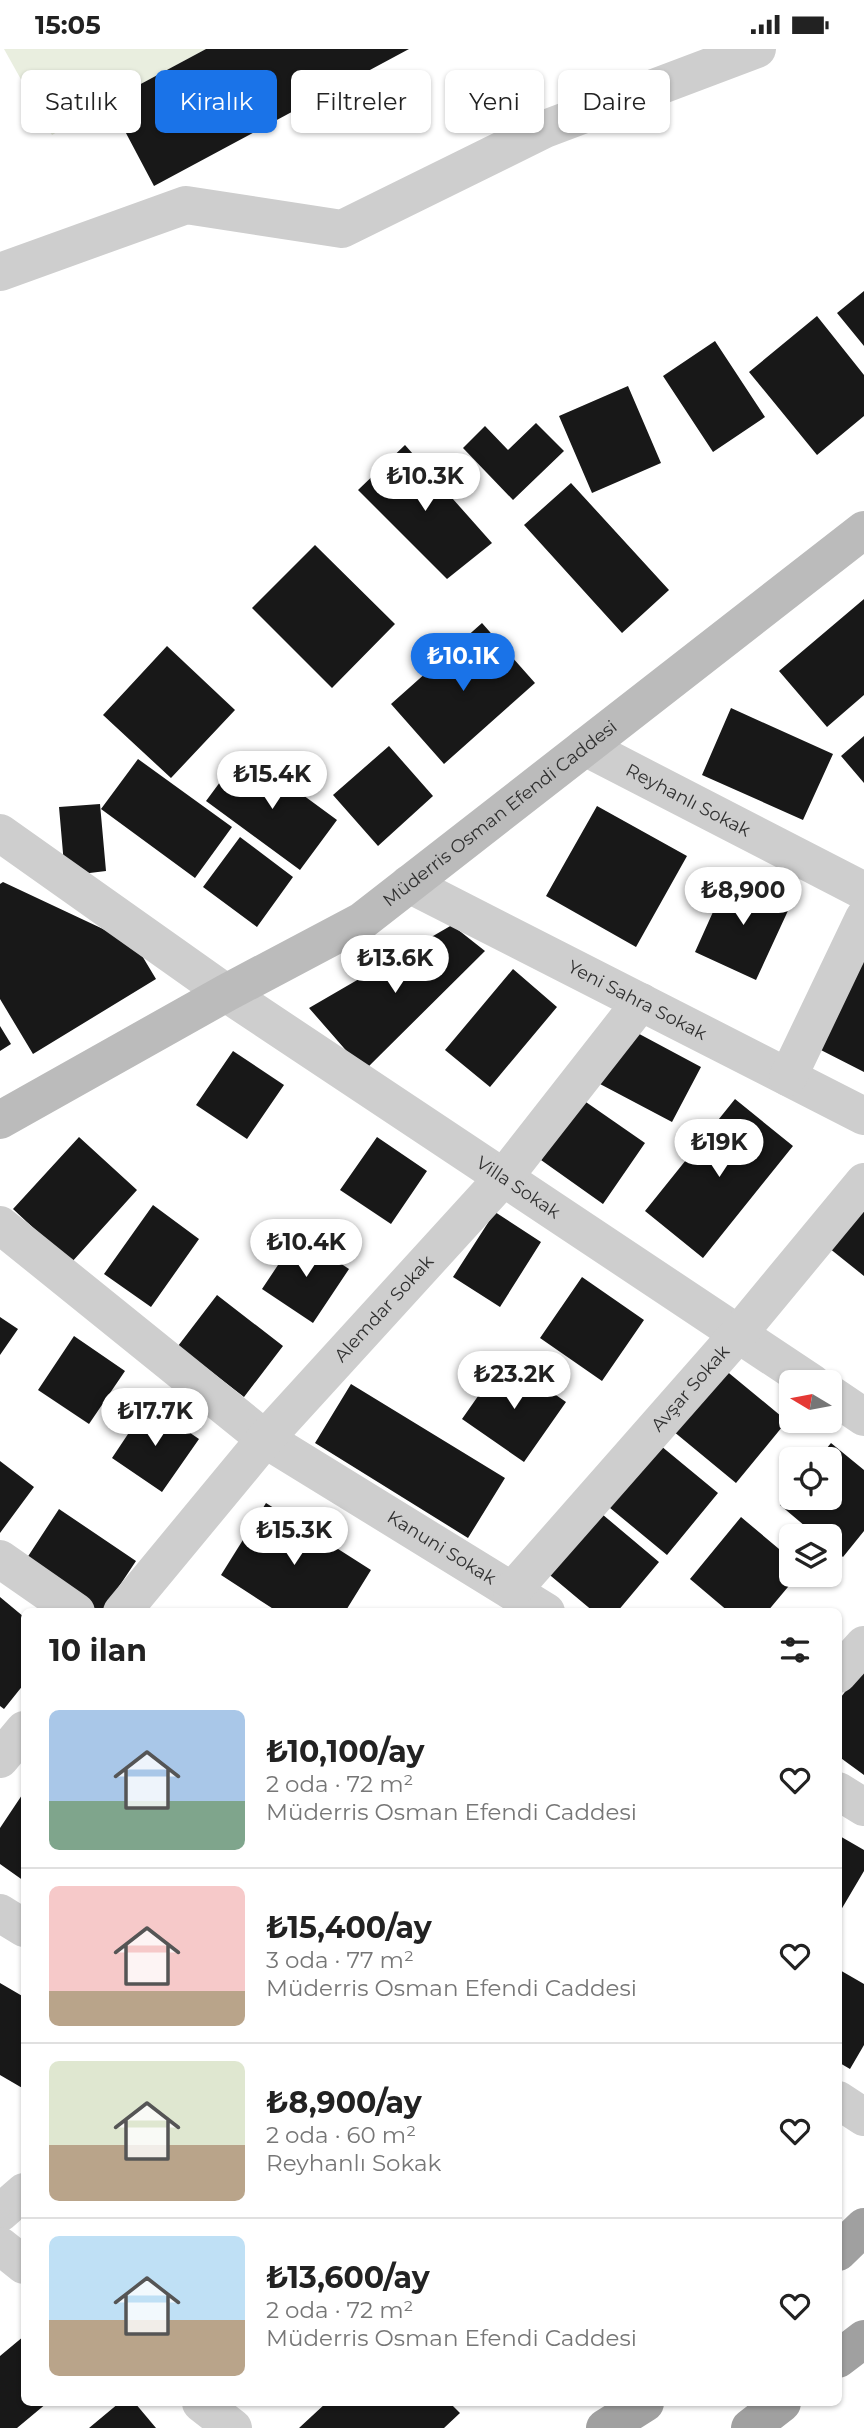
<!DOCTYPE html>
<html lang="tr">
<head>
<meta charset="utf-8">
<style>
	:root { --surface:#fff; --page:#f6f6f6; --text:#222; --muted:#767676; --line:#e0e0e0; --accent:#1a73e8 }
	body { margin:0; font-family:Montserrat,sans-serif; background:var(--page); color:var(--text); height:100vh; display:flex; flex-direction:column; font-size:26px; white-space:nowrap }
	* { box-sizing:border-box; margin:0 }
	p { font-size:23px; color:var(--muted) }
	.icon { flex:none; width:38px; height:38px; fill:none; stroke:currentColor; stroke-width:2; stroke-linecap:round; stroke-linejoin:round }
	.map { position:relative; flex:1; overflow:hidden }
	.side { position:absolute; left:21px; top:1559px; width:821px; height:798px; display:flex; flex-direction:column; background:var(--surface); border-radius:10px; box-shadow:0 2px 5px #0004 }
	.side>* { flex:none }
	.hud { position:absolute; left:21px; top:21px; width:822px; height:63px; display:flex; gap:14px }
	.needle { width:46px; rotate:280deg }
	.buttons { position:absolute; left:779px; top:1321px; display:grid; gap:14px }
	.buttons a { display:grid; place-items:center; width:63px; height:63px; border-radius:10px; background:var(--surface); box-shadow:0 2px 5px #0004; font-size:35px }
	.price { position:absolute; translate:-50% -60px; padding:0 16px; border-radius:24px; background:#fff; color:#222; font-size:23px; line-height:46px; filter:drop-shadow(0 2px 4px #0008) }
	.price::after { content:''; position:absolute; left:50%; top:42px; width:21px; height:16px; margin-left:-10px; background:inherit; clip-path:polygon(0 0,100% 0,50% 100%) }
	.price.current { background:var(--accent); color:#fff }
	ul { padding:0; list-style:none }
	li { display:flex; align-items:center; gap:21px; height:175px; padding:0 28px }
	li+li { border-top:2px solid var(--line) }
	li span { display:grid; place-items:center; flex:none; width:196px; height:140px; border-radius:10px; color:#555 }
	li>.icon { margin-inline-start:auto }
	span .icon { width:84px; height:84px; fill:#fffc; stroke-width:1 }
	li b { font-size:30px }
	h2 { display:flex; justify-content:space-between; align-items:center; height:84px; padding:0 28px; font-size:30px }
	.tag { padding:0 24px; border-radius:10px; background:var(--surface); box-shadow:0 2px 5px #0004; font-size:24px; line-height:63px }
	.tag.current { background:var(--accent); color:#fff }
	.status { display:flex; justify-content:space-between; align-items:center; height:49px; padding:0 35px; background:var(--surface); direction:ltr }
	.status svg { height:19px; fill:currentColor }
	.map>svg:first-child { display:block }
</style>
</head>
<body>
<div class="status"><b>15:05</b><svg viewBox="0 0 49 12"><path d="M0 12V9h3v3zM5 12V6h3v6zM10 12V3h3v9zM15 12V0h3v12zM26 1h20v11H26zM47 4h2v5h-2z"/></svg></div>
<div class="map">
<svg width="864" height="2379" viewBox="0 0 864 2379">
	<rect width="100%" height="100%" fill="#fff"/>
	<path fill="#e9eedf" d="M 4,0 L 206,0 L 109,52 L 52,86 Z"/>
	<path fill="#181818" d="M 206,0 L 409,0 L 154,137 L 109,52 Z
		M 864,242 L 864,297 L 837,264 Z
		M 817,267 L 864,326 L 864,367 L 817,406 L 749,323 Z
		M 715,292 L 765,368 L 713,403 L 663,327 Z
		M 628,337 L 661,414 L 592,444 L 559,367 Z
		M 536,374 L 564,402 L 513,451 L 463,399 L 485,377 L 508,401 Z
		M 405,396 L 492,494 L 447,530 L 358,441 Z
		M 571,434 L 669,541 L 622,584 L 524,476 Z
		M 315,496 L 395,575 L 332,639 L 252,559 Z
		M 864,550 L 864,646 L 827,678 L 779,622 Z
		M 482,574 L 535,634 L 444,715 L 391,655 Z
		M 167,597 L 235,661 L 171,729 L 103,666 Z
		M 731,659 L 833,705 L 803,771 L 702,726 Z
		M 864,687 L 864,734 L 841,707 Z
		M 389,697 L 433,747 L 378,797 L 333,746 Z
		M 243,702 L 337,771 L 300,821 L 206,752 Z
		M 138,710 L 232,778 L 195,829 L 101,760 Z
		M 100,755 L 106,822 L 65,827 L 59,758 Z
		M 597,757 L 687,807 L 636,898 L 546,847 Z
		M 240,788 L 293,828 L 257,878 L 203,838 Z
		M 730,825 L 792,853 L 756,931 L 695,903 Z
		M 3,833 L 135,895 L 156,930 L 33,1005 L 0,950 L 0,835 Z
		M 452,876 L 485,902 L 364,1022 L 309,959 Z
		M 864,892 L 864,1023 L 813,997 Z
		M 513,920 L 557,958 L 490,1038 L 445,1001 Z
		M 0,977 L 11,995 L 0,1002 Z
		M 630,980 L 701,1018 L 672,1073 L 600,1035 Z
		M 233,1002 L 284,1036 L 247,1090 L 196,1056 Z
		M 735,1050 L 793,1097 L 703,1209 L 645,1162 Z
		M 583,1051 L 645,1094 L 603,1155 L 541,1111 Z
		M 79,1088 L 137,1141 L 71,1214 L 13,1160 Z
		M 377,1088 L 427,1122 L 391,1175 L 340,1141 Z
		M 864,1153 L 864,1227 L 829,1199 Z
		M 153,1156 L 199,1190 L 151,1258 L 104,1225 Z
		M 495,1163 L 541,1193 L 500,1258 L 453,1228 Z
		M 298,1186 L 349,1220 L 313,1274 L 262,1240 Z
		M 582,1228 L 644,1271 L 602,1332 L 540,1289 Z
		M 217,1246 L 283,1297 L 244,1348 L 178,1297 Z
		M 0,1268 L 18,1280 L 0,1306 Z
		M 74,1287 L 125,1322 L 89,1375 L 38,1341 Z
		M 504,1310 L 566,1353 L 524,1413 L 462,1370 Z
		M 724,1320 L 787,1372 L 736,1434 L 673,1382 Z
		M 351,1335 L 505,1429 L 468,1489 L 315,1394 Z
		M 148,1355 L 199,1390 L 162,1443 L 112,1409 Z
		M 655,1392 L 718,1444 L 667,1506 L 604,1454 Z
		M 831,1394 L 864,1421 L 864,1482 L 843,1508 L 830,1497 L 830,1488 L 818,1488 L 780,1456 L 791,1443 L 791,1449 L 830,1449 L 830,1410 L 818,1410 Z
		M 0,1412 L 34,1438 L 0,1484 Z
		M 266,1454 L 371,1521 L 345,1563 L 278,1563 L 221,1526 Z
		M 59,1460 L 136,1512 L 102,1563 L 95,1563 L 23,1515 Z
		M 596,1460 L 659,1513 L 617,1563 L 594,1563 L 545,1522 Z
		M 741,1468 L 791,1510 L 791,1526 L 798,1526 L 767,1563 L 729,1563 L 690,1530 Z
		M 0,1548 L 24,1568 L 24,1635 L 4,1660 L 0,1657 Z
		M 864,1618 L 864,1726 L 838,1707 L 838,1652 Z
		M 24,1743 L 24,1832 L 0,1815 L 0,1779 Z
		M 838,1786 L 864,1801 L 864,1822 L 838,1866 Z
		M 838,1920 L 864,1935 L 864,1996 L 850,2020 L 838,2013 Z
		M 0,1934 L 24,1948 L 24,2040 L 0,2026 Z
		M 24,2287 L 24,2354 L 47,2354 L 17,2379 L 0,2379 L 0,2307 Z
		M 119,2354 L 135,2354 L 156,2379 L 89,2379 Z
		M 326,2354 L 450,2354 L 460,2364 L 444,2379 L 299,2379 Z"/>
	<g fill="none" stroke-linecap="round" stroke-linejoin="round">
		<g stroke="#cecece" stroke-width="38">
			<path d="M 0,223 L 186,156 L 342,180 L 545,80 L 757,0"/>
			<path id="s1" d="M 585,698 L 864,842"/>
			<path id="s2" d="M 0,784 L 226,944 L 812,1334"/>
			<path id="s3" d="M 409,835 L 864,1067"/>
			<path d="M 788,1028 L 864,869"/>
			<path id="s4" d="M 0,1176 L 265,1390 L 546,1563"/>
			<path d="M 830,1345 L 864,1368"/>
			<path d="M 0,1510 L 76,1563"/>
			<path id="s5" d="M 512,1542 L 739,1284 L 864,1133"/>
			<path id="s6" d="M 122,1563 L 265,1390 L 504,1128 L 641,953"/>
			<path d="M 838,1625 L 864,1596"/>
			<path d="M 0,1710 L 24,1681"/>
			<path d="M 838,1742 L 864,1758"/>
			<path d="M 0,1864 L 24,1879"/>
			<path d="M 838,2051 L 864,2068"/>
			<path d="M 0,2164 L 24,2143"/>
			<path d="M 0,2197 L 24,2216"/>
			<path d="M 201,2354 L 233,2379"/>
		</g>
		<path stroke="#bbb" stroke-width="38" id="s7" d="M 0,1071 L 226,944 L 362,872 L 864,481"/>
		<path stroke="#a0a0a0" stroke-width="38" d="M 838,2203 L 864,2178
			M 838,2310 L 864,2290
			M 605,2379 L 645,2354
			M 750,2379 L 782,2354"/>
	</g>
	<g text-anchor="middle" stroke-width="7" stroke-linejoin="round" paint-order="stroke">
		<g font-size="18" fill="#313131" stroke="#fff">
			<text dy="6" stroke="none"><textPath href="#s1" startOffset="116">Reyhanlı Sokak</textPath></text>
			<text dy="6" stroke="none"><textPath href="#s7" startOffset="588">Müderris Osman Efendi Caddesi</textPath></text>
			<text dy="6" stroke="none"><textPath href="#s3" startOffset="256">Yeni Sahra Sokak</textPath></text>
			<text dy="6" stroke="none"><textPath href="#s2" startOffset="628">Villa Sokak</textPath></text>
			<text dy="6" stroke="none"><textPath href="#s6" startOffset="401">Alemdar Sokak</textPath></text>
			<text dy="6" stroke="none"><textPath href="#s5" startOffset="270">Avşar Sokak</textPath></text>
			<text dy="6" stroke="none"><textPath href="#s4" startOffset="548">Kanuni Sokak</textPath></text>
		</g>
	</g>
</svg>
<div class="buttons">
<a><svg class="needle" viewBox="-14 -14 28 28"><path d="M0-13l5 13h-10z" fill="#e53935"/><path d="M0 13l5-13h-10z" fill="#767676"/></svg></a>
<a><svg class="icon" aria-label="locate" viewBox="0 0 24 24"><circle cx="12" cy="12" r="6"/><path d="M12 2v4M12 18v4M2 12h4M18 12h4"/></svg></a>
<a><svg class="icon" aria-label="layers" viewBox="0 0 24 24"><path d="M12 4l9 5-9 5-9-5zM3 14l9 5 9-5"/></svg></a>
</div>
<b class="price" style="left:425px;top:464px">₺10.3K</b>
<b class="price current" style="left:463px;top:644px">₺10.1K</b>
<b class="price" style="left:272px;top:762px">₺15.4K</b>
<b class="price" style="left:743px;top:878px">₺8,900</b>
<b class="price" style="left:395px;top:946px">₺13.6K</b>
<b class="price" style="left:719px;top:1130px">₺19K</b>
<b class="price" style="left:306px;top:1230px">₺10.4K</b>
<b class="price" style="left:514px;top:1362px">₺23.2K</b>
<b class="price" style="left:155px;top:1399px">₺17.7K</b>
<b class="price" style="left:294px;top:1518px">₺15.3K</b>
<div class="hud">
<a class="tag">Satılık</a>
<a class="tag current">Kiralık</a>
<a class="tag">Filtreler</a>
<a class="tag">Yeni</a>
<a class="tag">Daire</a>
</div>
<section class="side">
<h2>10 ilan<svg class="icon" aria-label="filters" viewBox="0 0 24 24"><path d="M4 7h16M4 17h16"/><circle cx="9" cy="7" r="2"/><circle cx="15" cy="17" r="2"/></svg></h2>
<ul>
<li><span style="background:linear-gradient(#a9c7e8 65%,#7fa58c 0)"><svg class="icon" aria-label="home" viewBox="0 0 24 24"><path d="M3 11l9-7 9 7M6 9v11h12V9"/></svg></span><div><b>₺10,100/ay</b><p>2 oda · 72 m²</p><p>Müderris Osman Efendi Caddesi</p></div><svg class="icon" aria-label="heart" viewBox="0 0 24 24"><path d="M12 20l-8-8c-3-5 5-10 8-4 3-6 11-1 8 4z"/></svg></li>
<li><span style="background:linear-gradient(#f6c9c9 75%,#b9a48a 0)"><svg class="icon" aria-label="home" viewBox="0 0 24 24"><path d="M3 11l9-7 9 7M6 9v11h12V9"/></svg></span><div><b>₺15,400/ay</b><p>3 oda · 77 m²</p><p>Müderris Osman Efendi Caddesi</p></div><svg class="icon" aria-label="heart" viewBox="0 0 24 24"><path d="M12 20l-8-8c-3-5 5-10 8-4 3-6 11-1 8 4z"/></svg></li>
<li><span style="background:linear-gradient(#dfe7d0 60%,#b9a48a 0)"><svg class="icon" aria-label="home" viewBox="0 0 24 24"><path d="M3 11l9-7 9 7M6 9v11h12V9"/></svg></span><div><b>₺8,900/ay</b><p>2 oda · 60 m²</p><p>Reyhanlı Sokak</p></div><svg class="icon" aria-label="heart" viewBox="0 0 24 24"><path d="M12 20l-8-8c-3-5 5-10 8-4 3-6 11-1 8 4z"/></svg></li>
<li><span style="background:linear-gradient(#bfe0f5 60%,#b9a48a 0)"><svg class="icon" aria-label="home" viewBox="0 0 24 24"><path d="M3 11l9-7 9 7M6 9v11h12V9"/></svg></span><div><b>₺13,600/ay</b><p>2 oda · 72 m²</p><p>Müderris Osman Efendi Caddesi</p></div><svg class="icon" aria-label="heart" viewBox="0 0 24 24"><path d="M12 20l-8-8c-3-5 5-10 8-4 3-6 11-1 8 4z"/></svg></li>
</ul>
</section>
</div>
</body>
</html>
